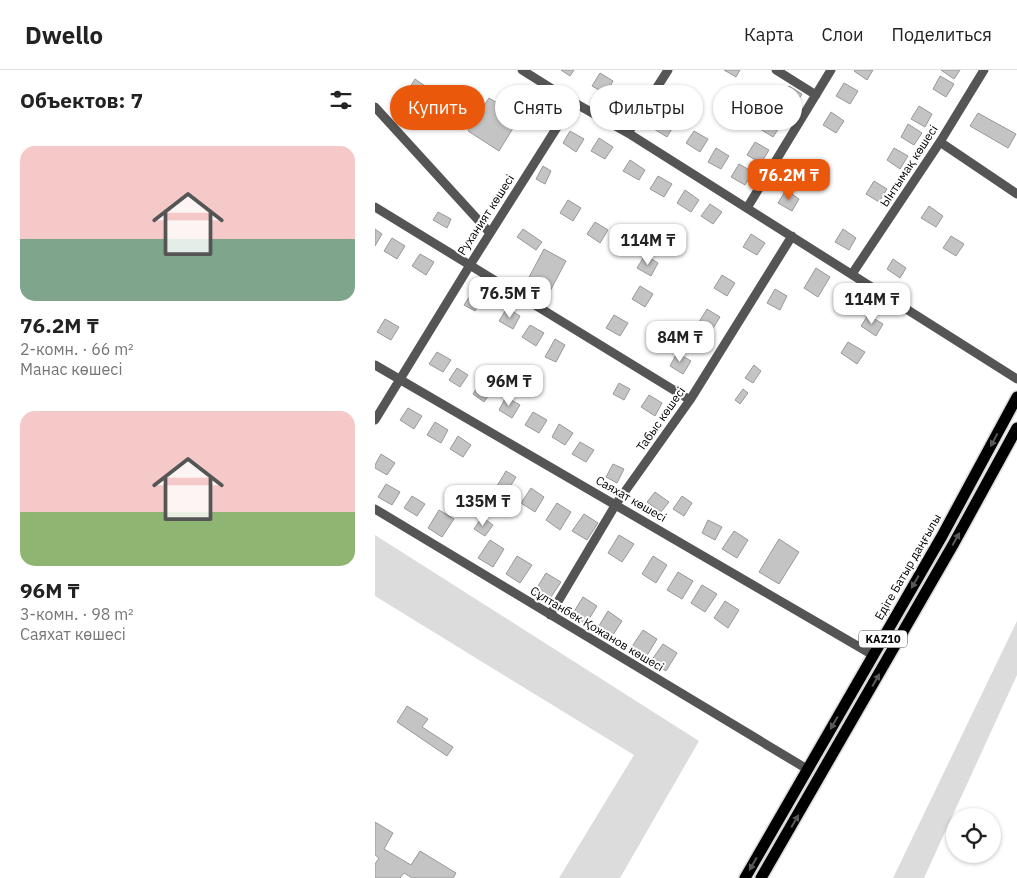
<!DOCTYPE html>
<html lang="ru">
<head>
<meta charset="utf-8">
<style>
	:root { --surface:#fff; --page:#f2f2f2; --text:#222; --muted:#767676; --line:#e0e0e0; --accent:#ea580c }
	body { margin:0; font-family:"IBM Plex Sans",sans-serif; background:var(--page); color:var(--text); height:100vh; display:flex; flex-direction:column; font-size:19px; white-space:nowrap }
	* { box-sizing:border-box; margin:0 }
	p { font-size:16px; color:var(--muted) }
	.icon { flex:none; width:28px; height:28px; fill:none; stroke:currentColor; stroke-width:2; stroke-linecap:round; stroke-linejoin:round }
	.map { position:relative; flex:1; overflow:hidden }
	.panel { display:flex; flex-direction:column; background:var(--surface); width:375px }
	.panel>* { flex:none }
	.hud { position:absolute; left:15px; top:15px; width:475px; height:45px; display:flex; gap:10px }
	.fabs { position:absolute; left:571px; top:738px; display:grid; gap:10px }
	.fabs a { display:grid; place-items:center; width:55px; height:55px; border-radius:50%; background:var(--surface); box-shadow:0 1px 4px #0004; font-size:25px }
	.price { position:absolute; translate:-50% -42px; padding:0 11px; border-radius:10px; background:#fff; color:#222; font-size:16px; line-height:32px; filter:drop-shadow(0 1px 2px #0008) }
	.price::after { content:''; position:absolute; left:50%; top:30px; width:15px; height:11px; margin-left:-8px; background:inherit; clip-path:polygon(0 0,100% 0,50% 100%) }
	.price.selected { background:var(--accent); color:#fff }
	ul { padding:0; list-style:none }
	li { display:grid; align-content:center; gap:10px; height:265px; padding:0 20px }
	li span { display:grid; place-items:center; height:155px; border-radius:15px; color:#555 }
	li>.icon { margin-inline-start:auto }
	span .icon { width:90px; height:90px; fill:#fffc; stroke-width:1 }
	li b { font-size:21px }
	h2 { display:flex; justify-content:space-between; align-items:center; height:60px; padding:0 20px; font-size:21px }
	.tag { padding:0 18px; border-radius:22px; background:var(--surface); box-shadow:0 1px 4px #0004; font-size:18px; line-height:45px }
	.tag.selected { background:var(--accent); color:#fff }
	header { display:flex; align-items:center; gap:30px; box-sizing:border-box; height:70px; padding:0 25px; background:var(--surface); border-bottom:1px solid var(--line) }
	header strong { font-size:24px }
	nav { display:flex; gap:28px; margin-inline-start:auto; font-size:18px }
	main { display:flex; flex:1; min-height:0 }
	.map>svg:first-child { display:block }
</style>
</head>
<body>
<header>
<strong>Dwello</strong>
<nav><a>Карта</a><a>Слои</a><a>Поделиться</a></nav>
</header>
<main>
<section class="panel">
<h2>Объектов: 7<svg class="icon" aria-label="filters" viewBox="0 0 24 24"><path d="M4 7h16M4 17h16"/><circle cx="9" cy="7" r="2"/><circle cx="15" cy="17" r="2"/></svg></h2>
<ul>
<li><span style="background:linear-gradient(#f6c9c9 60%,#7fa58c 0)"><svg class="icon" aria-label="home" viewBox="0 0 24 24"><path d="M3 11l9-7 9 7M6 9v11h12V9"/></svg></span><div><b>76.2M ₸</b><p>2-комн. · 66 m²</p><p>Манас көшесі</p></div></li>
<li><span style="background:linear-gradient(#f6c9c9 65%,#8fb573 0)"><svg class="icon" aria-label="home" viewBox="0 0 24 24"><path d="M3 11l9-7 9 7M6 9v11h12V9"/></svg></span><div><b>96M ₸</b><p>3-комн. · 98 m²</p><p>Саяхат көшесі</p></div></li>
</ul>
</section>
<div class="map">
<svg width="642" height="808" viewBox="0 0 642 808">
	<rect width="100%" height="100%" fill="#fff"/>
	<path fill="#dcdcdc" d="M 0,465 L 324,671 L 245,808 L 184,808 L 259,685 L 0,526 Z
		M 642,551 L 642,605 L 549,808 L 518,808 Z"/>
	<path fill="#c4c4c4" stroke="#999" d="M 186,0 L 199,0 L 195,6 Z
		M 349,0 L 365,0 L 361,7 Z
		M 480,0 L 498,0 L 492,10 L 479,1 Z
		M 566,0 L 585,0 L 579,9 Z
		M 225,3 L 238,11 L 231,24 L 217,16 Z
		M 565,6 L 579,14 L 571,27 L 558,19 Z
		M 40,9 L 53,18 L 46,30 L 32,22 Z
		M 469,13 L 483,21 L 475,34 L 461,26 Z
		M 414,16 L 427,24 L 419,37 L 406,29 Z
		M 245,17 L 258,25 L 251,38 L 237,29 Z
		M 114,28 L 145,47 L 124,81 L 93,61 Z
		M 544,36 L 557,44 L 550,57 L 536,49 Z
		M 456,42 L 469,51 L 461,63 L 448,55 Z
		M 603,43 L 641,64 L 633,78 L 595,56 Z
		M 287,46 L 300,54 L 292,67 L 279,59 Z
		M 393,46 L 406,55 L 398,67 L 385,59 Z
		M 533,54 L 547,63 L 539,75 L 526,67 Z
		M 195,61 L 209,69 L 201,82 L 188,73 Z
		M 319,61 L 333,69 L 325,82 L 311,73 Z
		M 224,68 L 238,77 L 230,89 L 216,81 Z
		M 380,72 L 394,80 L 386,93 L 372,85 Z
		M 341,78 L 354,86 L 346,99 L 333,92 Z
		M 519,78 L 533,86 L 525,99 L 512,90 Z
		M 255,90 L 270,100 L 264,110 L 248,101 Z
		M 364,94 L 378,102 L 370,115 L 356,107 Z
		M 168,96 L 176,101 L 170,114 L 161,109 Z
		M 283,106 L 297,114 L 289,127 L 275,119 Z
		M 499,111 L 512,119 L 504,132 L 491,124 Z
		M 310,120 L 324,130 L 316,142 L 302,133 Z
		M 411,120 L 424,129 L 417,141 L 403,133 Z
		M 193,130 L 206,138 L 198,151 L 185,143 Z
		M 335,134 L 347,142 L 338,154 L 326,146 Z
		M 554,136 L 568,146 L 561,157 L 546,148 Z
		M 63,142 L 76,149 L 72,158 L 58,150 Z
		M 220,152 L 233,160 L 225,173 L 212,164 Z
		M 0,159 L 7,164 L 0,176 Z
		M 148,159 L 167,172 L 161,180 L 142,167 Z
		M 249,159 L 263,168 L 255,180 L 242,172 Z
		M 468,159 L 481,168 L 474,180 L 460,172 Z
		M 376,164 L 390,173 L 382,185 L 368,177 Z
		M 576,166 L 589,174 L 581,186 L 568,178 Z
		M 17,168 L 30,176 L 22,189 L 9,181 Z
		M 169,179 L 191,191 L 174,223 L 152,211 Z
		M 45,184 L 59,192 L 51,205 L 37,196 Z
		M 270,185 L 283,193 L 276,206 L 262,198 Z
		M 518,189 L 531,198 L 525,208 L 512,199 Z
		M 441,198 L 455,207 L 443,227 L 429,218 Z
		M 347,205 L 360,213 L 352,226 L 339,218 Z
		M 265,216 L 278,224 L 270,237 L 257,229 Z
		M 400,219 L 412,226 L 405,240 L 392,233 Z
		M 97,223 L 107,229 L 100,241 L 89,235 Z
		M 132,238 L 145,246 L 138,259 L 124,251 Z
		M 332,239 L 345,247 L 337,260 L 324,252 Z
		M 239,245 L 253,253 L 245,266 L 231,258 Z
		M 493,245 L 508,254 L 501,266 L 486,256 Z
		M 10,249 L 24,257 L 16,270 L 2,262 Z
		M 155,255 L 169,263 L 161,276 L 147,267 Z
		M 180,269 L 190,275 L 181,292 L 170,287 Z
		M 473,272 L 490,282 L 482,294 L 466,283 Z
		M 62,282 L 76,290 L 68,302 L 54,294 Z
		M 302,283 L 316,291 L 308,304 L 295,296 Z
		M 379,295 L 386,301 L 378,313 L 370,308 Z
		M 82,298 L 93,305 L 85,317 L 74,310 Z
		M 105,313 L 117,320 L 109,332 L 98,324 Z
		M 244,313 L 255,319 L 249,330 L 238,324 Z
		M 368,319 L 373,323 L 365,334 L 360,330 Z
		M 274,325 L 287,333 L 280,346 L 266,337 Z
		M 131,327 L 145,335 L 137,348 L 124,340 Z
		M 33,338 L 47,346 L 39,359 L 25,350 Z
		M 158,342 L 172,350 L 164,363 L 150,355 Z
		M 60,352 L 73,360 L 66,373 L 52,365 Z
		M 184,354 L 198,363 L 190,375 L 177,367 Z
		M 83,366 L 96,375 L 88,387 L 75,379 Z
		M 205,372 L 219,380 L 211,392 L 197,384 Z
		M 6,384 L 20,393 L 12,405 L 0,398 L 0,395 Z
		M 238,394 L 249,399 L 242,413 L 231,407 Z
		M 131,401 L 141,407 L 132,422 L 122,416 Z
		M 11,414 L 25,422 L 17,435 L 3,427 Z
		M 156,418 L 169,427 L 160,442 L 146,433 Z
		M 280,422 L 294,432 L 286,442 L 272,432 Z
		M 37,426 L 50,434 L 42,446 L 29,438 Z
		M 307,426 L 317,433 L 309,446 L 298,439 Z
		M 182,433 L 196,442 L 185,460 L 171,450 Z
		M 64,440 L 79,449 L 67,467 L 53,458 Z
		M 209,444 L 223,453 L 212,470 L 197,461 Z
		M 107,447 L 118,455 L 110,466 L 99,459 Z
		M 333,450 L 347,457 L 340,470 L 327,463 Z
		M 359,461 L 373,470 L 362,488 L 347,479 Z
		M 244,465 L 259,474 L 247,492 L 233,483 Z
		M 404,469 L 424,482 L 404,514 L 384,502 Z
		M 115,470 L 129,479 L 118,497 L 103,488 Z
		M 142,486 L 157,495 L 145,513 L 131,504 Z
		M 278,486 L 292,495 L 281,513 L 267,504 Z
		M 303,502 L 318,511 L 307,529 L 292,520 Z
		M 171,503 L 186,512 L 174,530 L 160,521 Z
		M 327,515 L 342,524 L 330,542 L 316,533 Z
		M 208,527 L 222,536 L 211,554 L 197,545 Z
		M 350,531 L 364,540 L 353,558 L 339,548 Z
		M 233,541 L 247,551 L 236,568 L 222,559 Z
		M 268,560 L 282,569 L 271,587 L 256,578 Z
		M 288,574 L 302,583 L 291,601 L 276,591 Z
		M 32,636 L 53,649 L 47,657 L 78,677 L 72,686 L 22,652 Z
		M 0,752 L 18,763 L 9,779 L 36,795 L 45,781 L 81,803 L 78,808 L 37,808 L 29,803 L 25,808 L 0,808 L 0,794 L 4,788 L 0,785 Z"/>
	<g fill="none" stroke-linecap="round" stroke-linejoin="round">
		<defs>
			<path id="major" d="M 370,808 L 567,466 L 642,327
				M 386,808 L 579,473 L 642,358"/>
		</defs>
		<use href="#major" stroke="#dbdbdb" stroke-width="14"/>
		<path stroke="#555" stroke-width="9" d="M 147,0 L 198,32 L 253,63 L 642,309
			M 401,0 L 441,25
			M 0,37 L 115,163
			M 253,63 L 293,0
			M 565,72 L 642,124
			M 0,137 L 315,330
			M 372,138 L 456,0
			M 477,204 L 565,72 L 609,0
			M 0,295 L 498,585
			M 0,350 L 95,195 L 198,32
			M 0,439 L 432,699
			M 175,545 L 241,434 L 315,330 L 417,166"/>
		<use href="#major" stroke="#000" stroke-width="11"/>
	</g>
	<defs><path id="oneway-solid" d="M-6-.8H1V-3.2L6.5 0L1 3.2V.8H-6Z" transform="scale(1.25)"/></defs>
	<g fill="#595959">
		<use href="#oneway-solid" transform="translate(619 370) rotate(118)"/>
		<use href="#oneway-solid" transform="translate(581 469) rotate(-61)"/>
		<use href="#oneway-solid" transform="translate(540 512) rotate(120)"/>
		<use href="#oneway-solid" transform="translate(501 610) rotate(-60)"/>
		<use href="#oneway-solid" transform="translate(459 653) rotate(120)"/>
		<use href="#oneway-solid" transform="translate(420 751) rotate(-60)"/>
		<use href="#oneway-solid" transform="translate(378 794) rotate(120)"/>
	</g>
	<g text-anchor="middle" stroke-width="4" stroke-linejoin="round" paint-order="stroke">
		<rect fill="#fff" stroke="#4c4c4c" stroke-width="1" x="484" y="560.5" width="48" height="17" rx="4"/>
		<g font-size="11" font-weight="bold" fill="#000">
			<text x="508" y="573">KAZ10</text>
		</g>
		<g font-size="12" fill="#000" stroke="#fff">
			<text transform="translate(534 96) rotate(-57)" y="4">Ынтымақ көшесі</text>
			<text transform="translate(111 145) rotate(-57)" y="4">Руханият көшесі</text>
			<text transform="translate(286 349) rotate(-55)" y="4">Табыс көшесі</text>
			<text transform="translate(256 429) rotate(30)" y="4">Саяхат көшесі</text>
			<text transform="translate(533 497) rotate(-60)" y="4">Едіге Батыр даңғылы</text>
			<text transform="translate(222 559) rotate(31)" y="4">Сұлтанбек Қожанов көшесі</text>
		</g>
	</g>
</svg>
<div class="fabs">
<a><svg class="icon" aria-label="locate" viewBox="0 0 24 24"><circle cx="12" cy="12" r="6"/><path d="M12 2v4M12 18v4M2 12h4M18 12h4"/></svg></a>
</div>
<b class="price selected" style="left:414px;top:131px">76.2M ₸</b>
<b class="price" style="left:273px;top:196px">114M ₸</b>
<b class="price" style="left:135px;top:249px">76.5M ₸</b>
<b class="price" style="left:497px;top:255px">114M ₸</b>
<b class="price" style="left:305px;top:293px">84M ₸</b>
<b class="price" style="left:134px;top:337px">96M ₸</b>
<b class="price" style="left:108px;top:457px">135M ₸</b>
<div class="hud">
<a class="tag selected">Купить</a>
<a class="tag">Снять</a>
<a class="tag">Фильтры</a>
<a class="tag">Новое</a>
</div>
</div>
</main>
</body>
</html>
